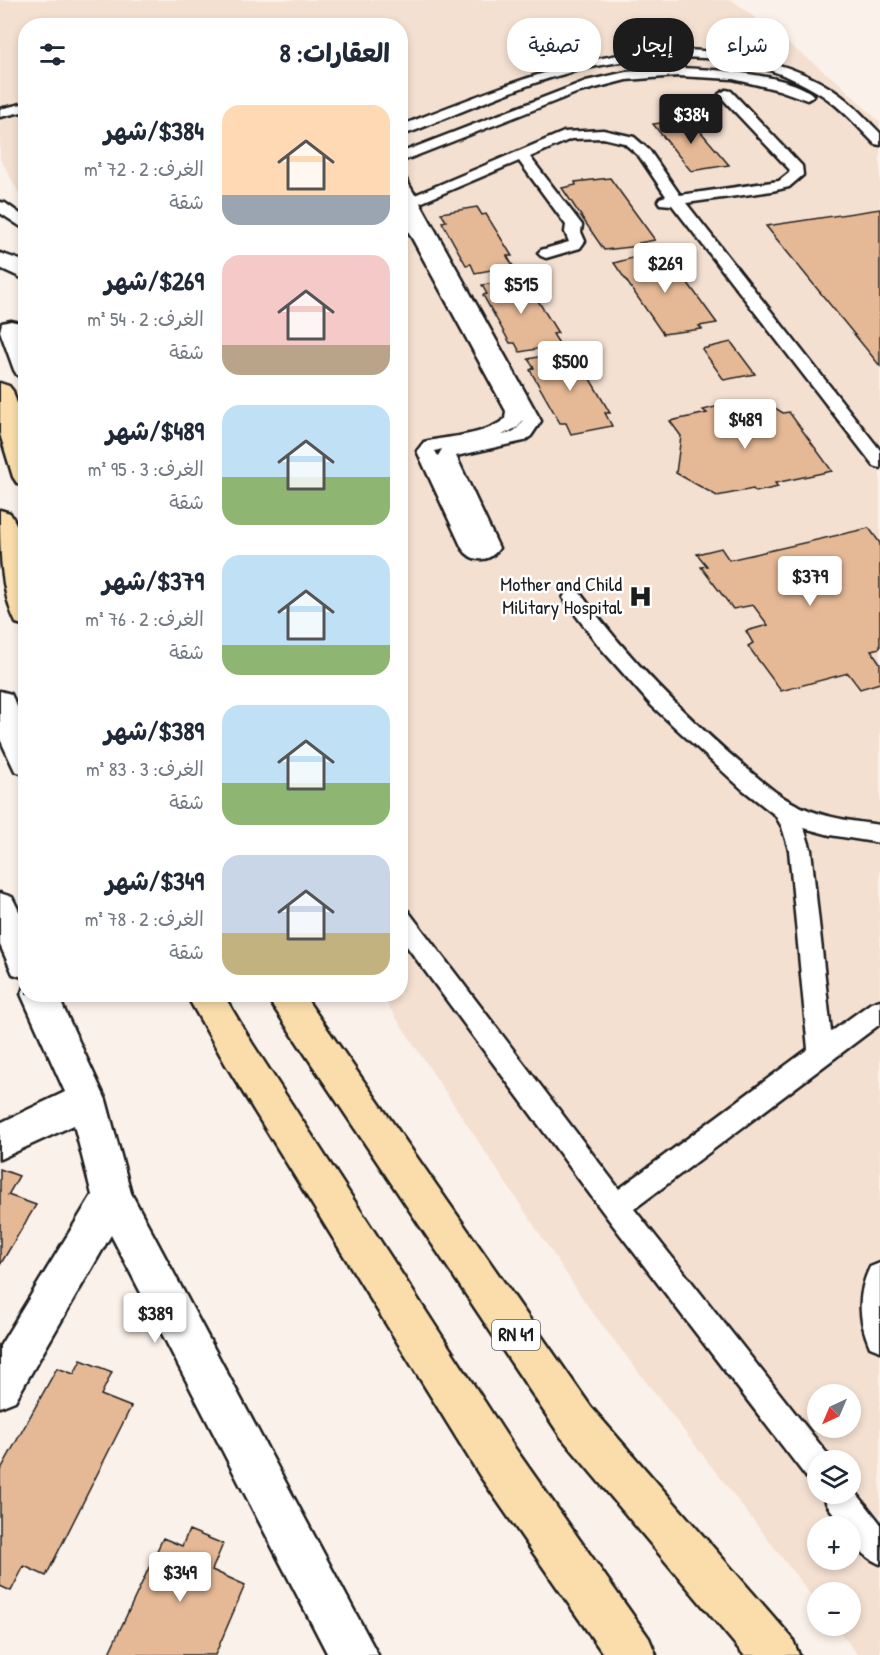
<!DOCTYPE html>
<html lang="ar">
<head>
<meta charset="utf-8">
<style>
	:root { --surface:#fff; --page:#f2f2f3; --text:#1f2937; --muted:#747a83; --accent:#1c1c1c }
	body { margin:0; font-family:"Patrick Hand","Playpen Sans Arabic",sans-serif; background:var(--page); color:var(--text); direction:rtl; height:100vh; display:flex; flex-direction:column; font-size:22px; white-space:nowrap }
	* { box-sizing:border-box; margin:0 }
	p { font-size:20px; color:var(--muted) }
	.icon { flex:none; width:33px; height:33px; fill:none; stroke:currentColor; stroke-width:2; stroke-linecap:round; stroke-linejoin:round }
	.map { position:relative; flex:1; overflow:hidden; direction:ltr }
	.side { position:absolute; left:18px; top:18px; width:390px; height:984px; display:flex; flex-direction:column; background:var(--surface); border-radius:24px; box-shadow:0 3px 9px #0003; direction:rtl }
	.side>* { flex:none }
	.hud { position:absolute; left:426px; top:18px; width:363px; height:54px; direction:rtl; display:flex; gap:12px }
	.needle { width:39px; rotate:224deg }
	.buttons { position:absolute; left:807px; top:1384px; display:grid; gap:12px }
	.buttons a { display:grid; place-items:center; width:54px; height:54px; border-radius:50%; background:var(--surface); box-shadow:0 3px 9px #0003; font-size:30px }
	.price { position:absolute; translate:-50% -51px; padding:0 14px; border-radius:6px; background:#fff; color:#222; font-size:20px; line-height:39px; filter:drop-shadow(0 2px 3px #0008) }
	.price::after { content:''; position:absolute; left:50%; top:36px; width:18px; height:14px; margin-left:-9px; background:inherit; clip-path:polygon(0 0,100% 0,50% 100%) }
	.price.selected { background:var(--accent); color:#fff }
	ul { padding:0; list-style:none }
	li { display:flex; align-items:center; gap:18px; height:150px; padding:0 18px }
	li span { display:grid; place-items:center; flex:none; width:168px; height:120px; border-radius:18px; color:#555 }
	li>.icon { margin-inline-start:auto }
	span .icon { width:72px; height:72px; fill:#fffc; stroke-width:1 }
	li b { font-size:26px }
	h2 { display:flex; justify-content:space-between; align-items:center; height:72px; padding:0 18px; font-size:26px }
	.chip { padding:0 21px; border-radius:24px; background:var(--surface); box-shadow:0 3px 9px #0003; font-size:21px; line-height:54px }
	.chip.selected { background:var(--accent); color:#fff }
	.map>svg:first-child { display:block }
</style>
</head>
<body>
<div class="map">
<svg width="880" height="1655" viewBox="0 0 880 1655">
	<rect width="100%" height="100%" fill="#faf1ea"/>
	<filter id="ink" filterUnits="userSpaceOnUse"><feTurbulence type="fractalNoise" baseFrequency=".0167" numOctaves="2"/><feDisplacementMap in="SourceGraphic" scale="12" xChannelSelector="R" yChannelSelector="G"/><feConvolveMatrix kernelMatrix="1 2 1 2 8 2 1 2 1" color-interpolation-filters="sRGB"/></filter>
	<g filter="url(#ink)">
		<path fill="#f4e0d1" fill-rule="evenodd" d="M 0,0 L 732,0 L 839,83 L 880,122 L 880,1655 L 858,1655 L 835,1626 L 850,1626 L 850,1593 L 818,1593 L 817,1603 L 589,1308 L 381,995 L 400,994 L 400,26 L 26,26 L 25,198 L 20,195 L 0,158 ZM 818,1395 L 850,1395 L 850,1428 L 818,1428 ZM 818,1461 L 850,1461 L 850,1494 L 818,1494 ZM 818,1527 L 850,1527 L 850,1560 L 818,1560 Z"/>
		<path fill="#e6b996" stroke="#1c1c1c" stroke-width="1.5" d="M 690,119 L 729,165 L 691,171 L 653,124 Z
			M 610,178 L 655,240 L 639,243 L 641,246 L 604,250 L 562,188 L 576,185 L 575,182 Z
			M 477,207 L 482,215 L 486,214 L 512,256 L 507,256 L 513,266 L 475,273 L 471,264 L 466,265 L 442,222 L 446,221 L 441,213 Z
			M 880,209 L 880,366 L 766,226 Z
			M 666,253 L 717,323 L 699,326 L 702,329 L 663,334 L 614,263 L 647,254 L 649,256 Z
			M 519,279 L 525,287 L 529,286 L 558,333 L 553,334 L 560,345 L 520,352 L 515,343 L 510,343 L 483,295 L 487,294 L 482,285 Z
			M 731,342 L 755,374 L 724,380 L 702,349 Z
			M 567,351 L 573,361 L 579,360 L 610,413 L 605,413 L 612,426 L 571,434 L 566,423 L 560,423 L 530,370 L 534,368 L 528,359 Z
			M 755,403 L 757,407 L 772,406 L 783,413 L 789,412 L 832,471 L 775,483 L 778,487 L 756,492 L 753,489 L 717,496 L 676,473 L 681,436 L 670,421 L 707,413 L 703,410 L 719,406 L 721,410 Z
			M 869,528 L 880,543 L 880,648 L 871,650 L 880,663 L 880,683 L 860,689 L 848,673 L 781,691 L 748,646 L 753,643 L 746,631 L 768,625 L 753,605 L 733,609 L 701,567 L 707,566 L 697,554 L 721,548 L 729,560 Z
			M 0,1169 L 19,1176 L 8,1195 L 36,1205 L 0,1265 Z
			M 81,1360 L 112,1372 L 101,1395 L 131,1407 L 46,1576 L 24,1566 L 11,1591 L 0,1586 L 0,1471 L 57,1368 L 74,1374 Z
			M 189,1530 L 223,1544 L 212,1570 L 245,1585 L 215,1655 L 108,1655 L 163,1538 L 182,1546 Z"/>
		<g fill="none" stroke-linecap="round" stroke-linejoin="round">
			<defs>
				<path id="service" d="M 658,49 C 720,50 788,57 840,95 C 855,106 867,120 880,133 L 880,145 L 875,144 C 858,127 842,108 822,95 C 739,40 621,53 532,84 C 502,95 473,107 443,119 C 429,124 415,132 400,135 L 400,126 C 489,91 563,60 658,49 Z
					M 678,68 C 708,69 794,74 814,96 L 807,100 L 779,90 L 733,79 L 678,76 L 626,80 L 576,93 L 400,162 L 400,153 L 586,81 L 626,72 Z
					M 726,90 L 731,91 L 802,166 L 803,175 L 789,187 L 772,191 L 686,203 L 880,450 L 880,468 L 874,466 L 672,205 L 660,204 L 658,201 L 660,198 L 666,196 L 639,156 L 624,143 L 603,138 L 571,139 L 530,157 L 582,225 L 581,232 L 585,241 L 580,248 L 546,258 L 541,256 L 538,253 L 541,250 L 569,242 L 565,232 L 566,225 L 519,161 L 420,203 L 541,421 L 531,436 L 524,441 L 456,456 L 499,548 C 489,563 472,563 462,548 L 417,451 L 424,442 C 449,436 484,436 505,419 L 506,411 L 400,216 L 400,177 L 405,178 L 415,195 L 564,132 L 603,130 L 634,137 L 649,150 L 680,195 L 779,181 L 789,173 L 790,170 L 721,97 L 719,94 ZM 523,420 L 523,421 C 517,430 513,433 502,435 L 518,427 ZM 442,449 L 438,456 L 435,451 Z
					M 26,103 L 26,111 L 0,117 L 0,109 Z
					M 0,202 L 5,203 L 26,218 L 26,230 L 0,213 Z
					M 573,591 L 580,593 C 635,668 702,733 774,791 C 806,815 841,820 880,825 L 880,843 L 830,835 L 804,828 L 811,850 L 831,1032 L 871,1003 L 880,1000 L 880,1024 L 634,1209 L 829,1456 L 831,1461 L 818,1461 L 818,1482 L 807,1478 L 606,1216 L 400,937 L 400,909 L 408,911 L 619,1189 L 808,1049 L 789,850 L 782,827 L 775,815 L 742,789 L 652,706 L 599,646 L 563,598 L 566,593 Z
					M 880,1263 L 880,1351 L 870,1347 C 858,1319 857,1294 870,1267 Z
					M 850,1485 L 880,1523 L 880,1564 C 866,1558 850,1543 850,1527 L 844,1527 L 827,1505 L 823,1494 L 850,1494 Z"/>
				<path id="minor" d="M 0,893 L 12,897 L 26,925 L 26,978 L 13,974 L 0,945 Z
					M 26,985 L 26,994 L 57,994 L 106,1100 L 131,1193 L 378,1655 L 328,1655 L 111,1235 L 15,1401 L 0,1407 L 0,1346 L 92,1195 L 74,1125 L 0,1159 L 0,1123 L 65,1092 L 21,994 Z"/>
				<path id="tertiary" d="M 0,253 L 26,262 L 26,280 L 0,268 Z
					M 11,321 L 20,323 L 26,335 L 26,377 L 17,375 L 14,370 L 0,331 L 2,323 Z
					M 0,691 L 11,694 L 26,725 L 26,775 L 15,771 L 0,739 Z"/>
				<path id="trunk" d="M 0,383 L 9,386 L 13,391 L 26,432 L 26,485 L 17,483 L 13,477 L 0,434 Z
					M 0,510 L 10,513 C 31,545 26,589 26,626 L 16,623 C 0,590 0,547 0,510 Z
					M 186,994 L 223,994 L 252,1043 L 512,1444 L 649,1638 L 656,1655 L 604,1655 L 480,1476 L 226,1065 Z
					M 265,994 L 303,994 L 591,1407 L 792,1638 L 799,1655 L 744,1655 L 561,1437 Z"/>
			</defs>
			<use href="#service" stroke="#1c1c1c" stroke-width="5"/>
			<use href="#minor" stroke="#1c1c1c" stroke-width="5"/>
			<use href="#tertiary" stroke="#1c1c1c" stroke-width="5"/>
			<use href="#trunk" stroke="#1c1c1c" stroke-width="5"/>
			<use href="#service" fill="#fff" fill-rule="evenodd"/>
			<use href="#minor" fill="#fff" fill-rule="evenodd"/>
			<use href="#tertiary" fill="#fff" fill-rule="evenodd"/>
			<use href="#trunk" fill="#faddab" fill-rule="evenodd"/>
		</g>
	</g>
	<defs>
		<symbol id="hospital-bare" viewBox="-9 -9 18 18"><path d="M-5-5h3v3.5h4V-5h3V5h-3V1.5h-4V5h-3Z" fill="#1c1c1c" stroke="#fff" stroke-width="2.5" paint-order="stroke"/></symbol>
	</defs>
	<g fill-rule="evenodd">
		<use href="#hospital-bare" x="624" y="580" width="33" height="33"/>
	</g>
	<g text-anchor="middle" stroke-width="5" stroke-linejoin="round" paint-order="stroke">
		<rect fill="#fff" stroke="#606060" stroke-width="1.5" x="492" y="1320" width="48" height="30" rx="4.5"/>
		<g font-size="18" font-weight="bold" fill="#1c1c1c">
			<text x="516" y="1341">RN 41</text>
		</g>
		<g font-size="20" fill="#1c1c1c" stroke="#fff" text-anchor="end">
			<text x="622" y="591">Mother and Child<tspan x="622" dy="23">Military Hospital</tspan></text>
		</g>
	</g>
</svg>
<div class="buttons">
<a><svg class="needle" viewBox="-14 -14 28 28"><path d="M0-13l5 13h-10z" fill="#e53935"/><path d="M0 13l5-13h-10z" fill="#747a83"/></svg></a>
<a><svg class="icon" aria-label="layers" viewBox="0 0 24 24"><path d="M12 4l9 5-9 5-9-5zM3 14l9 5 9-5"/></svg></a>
<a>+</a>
<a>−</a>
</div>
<b class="price selected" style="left:691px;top:145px">$384</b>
<b class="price" style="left:665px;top:294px">$269</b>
<b class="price" style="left:521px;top:315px">$515</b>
<b class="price" style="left:570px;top:392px">$500</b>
<b class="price" style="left:745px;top:450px">$489</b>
<b class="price" style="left:810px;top:607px">$379</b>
<b class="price" style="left:155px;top:1344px">$389</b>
<b class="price" style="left:180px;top:1603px">$349</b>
<div class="hud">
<a class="chip">شراء</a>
<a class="chip selected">إيجار</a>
<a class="chip">تصفية</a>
</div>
<section class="side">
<h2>العقارات: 8<svg class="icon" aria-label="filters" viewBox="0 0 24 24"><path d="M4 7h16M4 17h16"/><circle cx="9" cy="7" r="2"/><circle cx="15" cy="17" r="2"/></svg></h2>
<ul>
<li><span style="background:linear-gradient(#ffd9b3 75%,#9aa5b1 0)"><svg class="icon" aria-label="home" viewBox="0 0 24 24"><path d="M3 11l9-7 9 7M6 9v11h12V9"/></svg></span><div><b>$384/شهر</b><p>الغرف: 2 · 72 m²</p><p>شقة</p></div></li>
<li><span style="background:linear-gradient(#f6c9c9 75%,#b9a48a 0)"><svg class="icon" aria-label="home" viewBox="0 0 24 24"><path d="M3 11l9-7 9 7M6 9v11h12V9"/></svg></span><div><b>$269/شهر</b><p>الغرف: 2 · 54 m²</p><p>شقة</p></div></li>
<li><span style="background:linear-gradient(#bfe0f5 60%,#8fb573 0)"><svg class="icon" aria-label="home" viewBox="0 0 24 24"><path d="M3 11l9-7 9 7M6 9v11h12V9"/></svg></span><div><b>$489/شهر</b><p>الغرف: 3 · 95 m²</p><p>شقة</p></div></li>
<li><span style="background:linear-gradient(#bfe0f5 75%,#8fb573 0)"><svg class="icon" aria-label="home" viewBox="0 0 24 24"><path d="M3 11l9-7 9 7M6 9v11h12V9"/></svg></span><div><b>$379/شهر</b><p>الغرف: 2 · 76 m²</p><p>شقة</p></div></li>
<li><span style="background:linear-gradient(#bfe0f5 65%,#8fb573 0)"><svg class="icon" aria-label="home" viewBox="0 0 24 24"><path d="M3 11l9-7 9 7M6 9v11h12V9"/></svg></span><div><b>$389/شهر</b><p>الغرف: 3 · 83 m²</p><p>شقة</p></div></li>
<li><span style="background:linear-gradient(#c9d6e8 65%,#c2b280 0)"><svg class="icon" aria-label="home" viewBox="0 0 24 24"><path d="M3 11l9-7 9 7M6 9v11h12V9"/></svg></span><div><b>$349/شهر</b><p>الغرف: 2 · 78 m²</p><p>شقة</p></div></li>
</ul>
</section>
</div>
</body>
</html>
